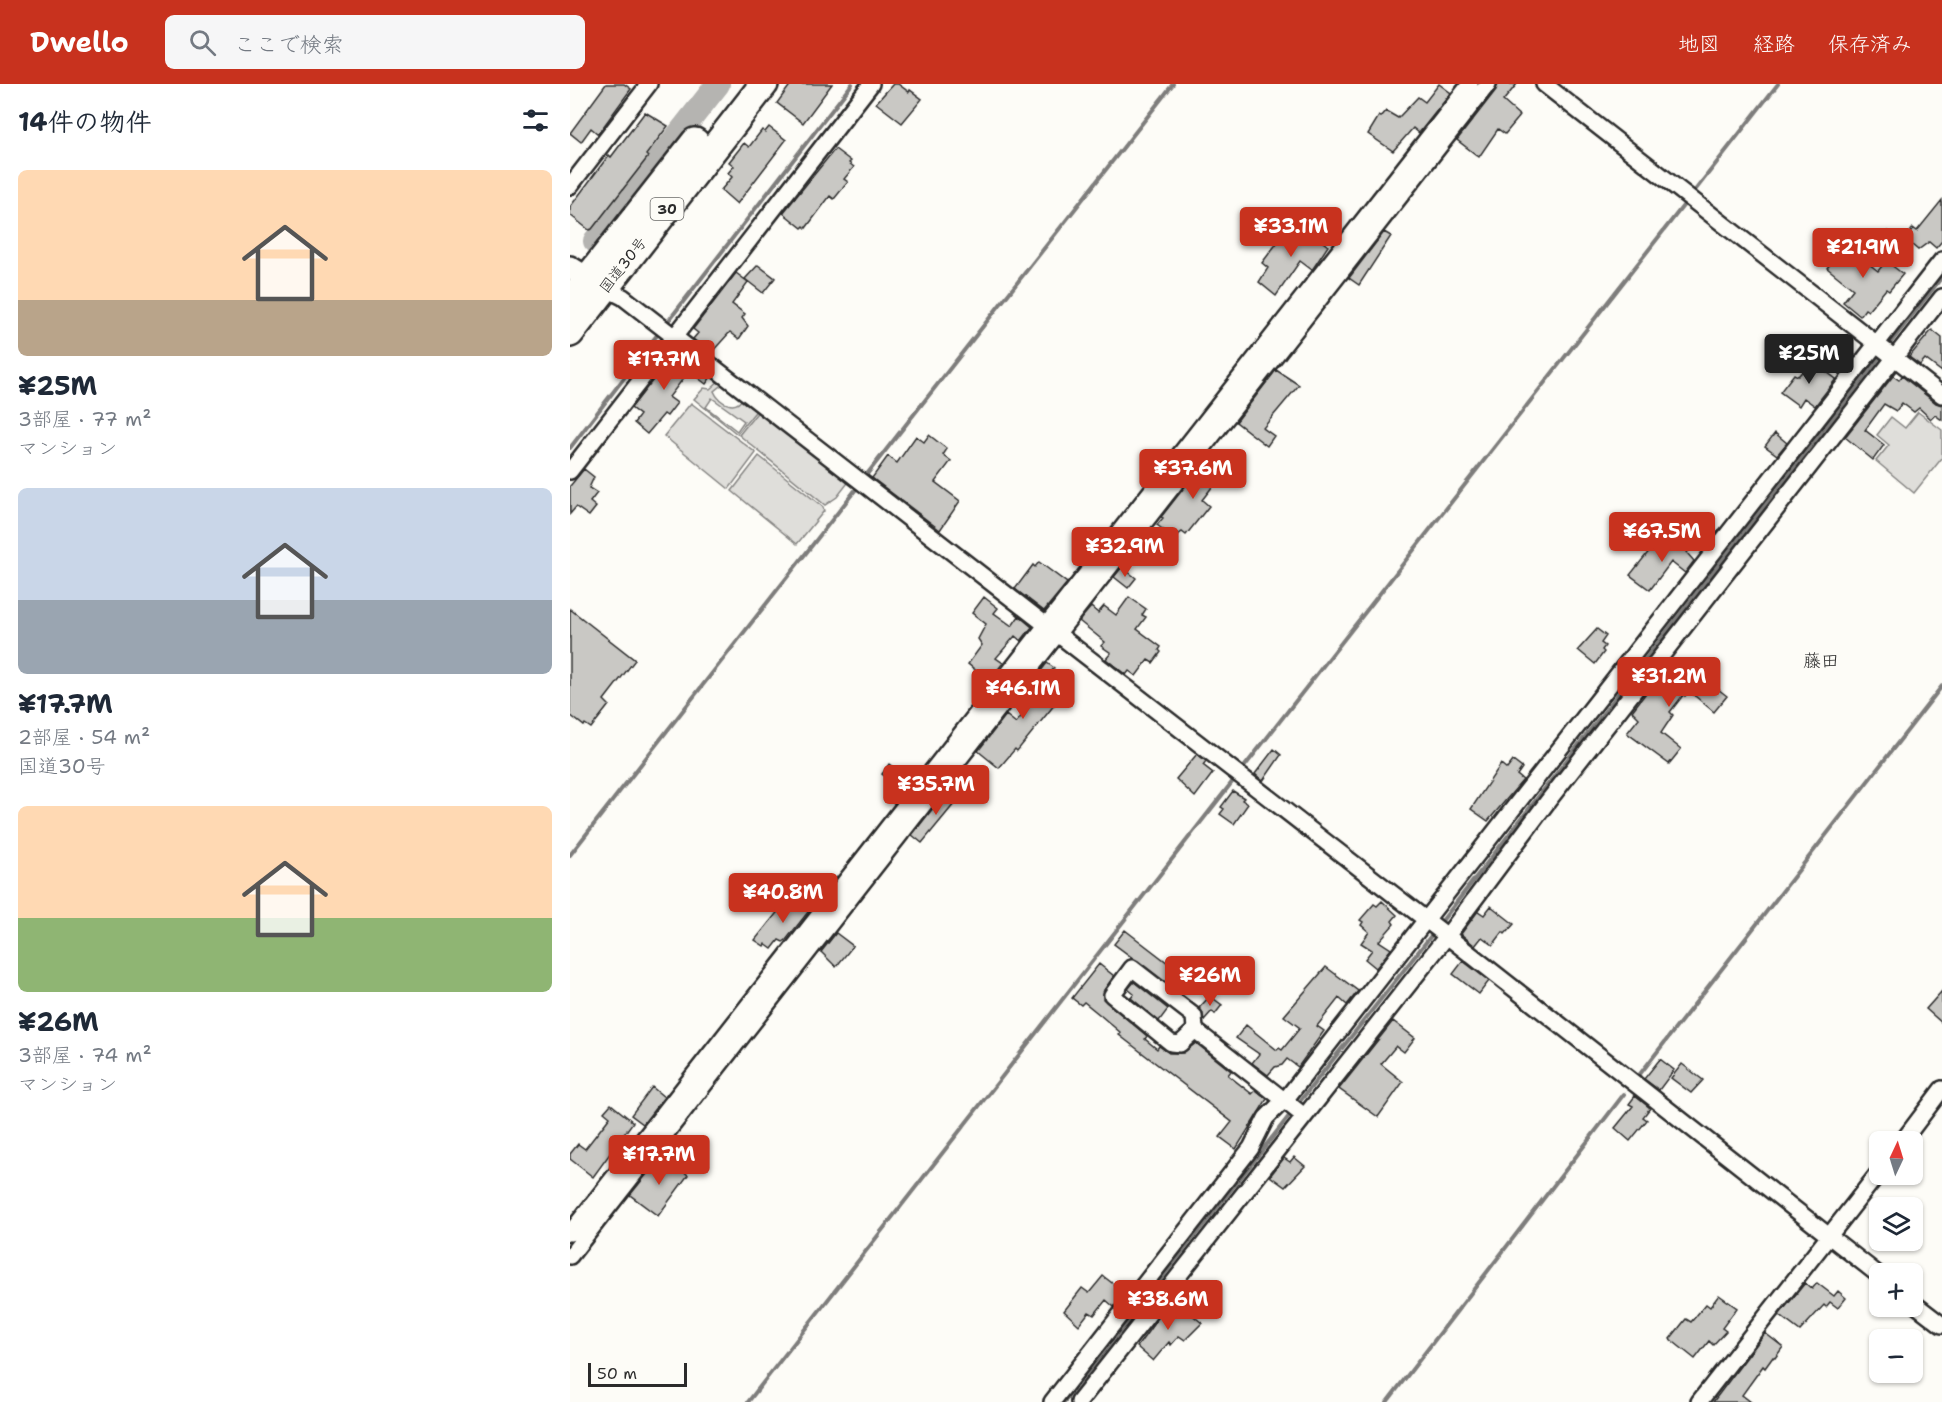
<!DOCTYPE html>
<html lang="ja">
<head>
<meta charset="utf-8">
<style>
	:root { --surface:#fff; --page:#f6f6f7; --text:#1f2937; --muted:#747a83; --accent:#c8321e }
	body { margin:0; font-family:"Shantell Sans","Klee One",sans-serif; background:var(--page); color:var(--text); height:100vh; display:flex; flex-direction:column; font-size:22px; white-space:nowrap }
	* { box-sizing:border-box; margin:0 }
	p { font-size:20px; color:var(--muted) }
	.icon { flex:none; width:33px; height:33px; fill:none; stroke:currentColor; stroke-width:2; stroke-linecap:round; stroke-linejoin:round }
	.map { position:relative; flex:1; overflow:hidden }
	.panel { display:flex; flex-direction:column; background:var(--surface); width:570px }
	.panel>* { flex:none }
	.needle { width:39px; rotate:4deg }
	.controls { position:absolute; left:1299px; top:1047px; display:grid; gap:12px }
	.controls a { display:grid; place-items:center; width:54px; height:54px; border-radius:9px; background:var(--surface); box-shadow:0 2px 4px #0004; font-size:30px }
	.scale { position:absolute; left:18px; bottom:15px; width:99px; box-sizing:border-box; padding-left:6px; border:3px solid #2b2b2b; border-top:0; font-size:16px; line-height:21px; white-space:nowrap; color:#2b2b2b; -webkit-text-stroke:4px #fdfcf7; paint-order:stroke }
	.price { position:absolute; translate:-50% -51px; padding:0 14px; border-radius:6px; background:var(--accent); color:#fff; font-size:20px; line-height:39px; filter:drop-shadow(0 2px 3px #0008) }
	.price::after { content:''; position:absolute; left:50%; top:36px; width:18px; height:14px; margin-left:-9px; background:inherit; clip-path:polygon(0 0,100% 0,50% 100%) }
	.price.selected { background:#222; color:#fff }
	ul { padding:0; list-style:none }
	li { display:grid; align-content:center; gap:12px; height:318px; padding:0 18px }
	li span { display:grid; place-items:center; height:186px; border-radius:9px; color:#555 }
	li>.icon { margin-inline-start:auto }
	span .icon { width:108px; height:108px; fill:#fffc; stroke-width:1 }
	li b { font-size:26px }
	h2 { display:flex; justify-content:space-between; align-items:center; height:72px; padding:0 18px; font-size:26px }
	header { display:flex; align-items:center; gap:36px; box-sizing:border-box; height:84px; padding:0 30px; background:var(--accent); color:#fff }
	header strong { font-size:28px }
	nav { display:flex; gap:33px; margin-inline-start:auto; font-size:21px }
	.search { width:420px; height:54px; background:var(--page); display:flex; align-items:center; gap:15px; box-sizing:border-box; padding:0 21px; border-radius:9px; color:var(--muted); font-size:22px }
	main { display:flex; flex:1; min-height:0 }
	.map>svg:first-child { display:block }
</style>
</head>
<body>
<header>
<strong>Dwello</strong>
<div class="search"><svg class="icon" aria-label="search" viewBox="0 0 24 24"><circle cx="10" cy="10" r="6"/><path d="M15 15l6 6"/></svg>ここで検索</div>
<nav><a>地図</a><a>経路</a><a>保存済み</a></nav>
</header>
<main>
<section class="panel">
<h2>14件の物件<svg class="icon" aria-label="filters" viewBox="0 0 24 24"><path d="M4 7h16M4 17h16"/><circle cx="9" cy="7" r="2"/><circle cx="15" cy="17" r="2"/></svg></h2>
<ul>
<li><span style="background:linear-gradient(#ffd9b3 70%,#b9a48a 0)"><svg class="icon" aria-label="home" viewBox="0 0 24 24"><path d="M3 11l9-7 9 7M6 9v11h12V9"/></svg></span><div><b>¥25M</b><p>3部屋 · 77 m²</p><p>マンション</p></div></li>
<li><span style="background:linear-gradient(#c9d6e8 60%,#9aa5b1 0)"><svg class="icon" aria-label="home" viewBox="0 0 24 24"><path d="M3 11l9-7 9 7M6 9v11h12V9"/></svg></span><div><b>¥17.7M</b><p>2部屋 · 54 m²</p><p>国道30号</p></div></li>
<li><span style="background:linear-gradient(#ffd9b3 60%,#8fb573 0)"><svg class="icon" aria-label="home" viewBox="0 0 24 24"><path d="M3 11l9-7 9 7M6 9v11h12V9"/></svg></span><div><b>¥26M</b><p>3部屋 · 74 m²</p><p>マンション</p></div></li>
</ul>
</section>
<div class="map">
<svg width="1372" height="1318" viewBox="0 0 1372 1318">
	<rect width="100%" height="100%" fill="#fdfcf7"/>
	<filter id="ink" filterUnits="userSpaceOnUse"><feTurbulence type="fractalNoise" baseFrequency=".0167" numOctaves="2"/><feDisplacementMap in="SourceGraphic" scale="12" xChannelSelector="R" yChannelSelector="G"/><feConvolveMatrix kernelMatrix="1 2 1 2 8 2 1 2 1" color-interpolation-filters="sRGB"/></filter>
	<g filter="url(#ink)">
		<path fill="#dfdeda" stroke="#858482" stroke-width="1.5" fill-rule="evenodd" d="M 152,294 L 189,323 L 167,350 L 124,315 L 134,304 L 140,305 ZM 154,299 L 173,313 C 166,328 149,319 144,307 ZM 142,314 L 174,337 L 167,347 L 136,323 Z
			M 121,319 L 186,369 L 159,405 L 94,352 Z
			M 190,325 L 281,395 L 267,413 L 255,421 L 169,351 Z
			M 1348,328 L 1372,346 L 1372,374 L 1344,409 L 1306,377 L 1319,361 L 1307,351 L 1321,333 L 1335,344 Z
			M 189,372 L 253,423 L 254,427 L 227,460 L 162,407 Z"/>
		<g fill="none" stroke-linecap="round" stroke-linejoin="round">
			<path stroke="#7e7d7b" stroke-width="4" d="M 1123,109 L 1208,0
				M 96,240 L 282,0
				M 1317,263 L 1372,193
				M 0,364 L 91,246
				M 294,394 L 603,0
				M 671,687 L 1116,118
				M 0,771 L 290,400
				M 868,842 L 1313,269
				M 1070,990 L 1372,602
				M 727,1021 L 864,848
				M 1282,1110 L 1310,1075
				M 178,1318 L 663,697
				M 494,1318 L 723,1027
				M 817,1318 L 1054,1010"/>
			<path stroke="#b5b4b1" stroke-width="24" d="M 25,157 L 148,0"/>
		</g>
		<path fill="#c9c8c4" stroke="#2b2b2b" stroke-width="1.5" d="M 36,0 L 54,0 L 61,5 L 28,50 L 21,44 L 11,58 L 0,49 Z
			M 221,0 L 262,0 L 233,39 L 207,19 Z
			M 323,0 L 328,0 L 339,8 L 340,6 L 352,15 L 332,39 L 306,19 Z
			M 869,0 L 881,9 L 849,49 L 843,44 L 823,67 L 798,50 L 809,32 L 811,33 L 816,27 L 828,34 L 848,13 L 855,18 Z
			M 928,0 L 947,0 L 933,17 L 950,32 L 935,50 L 928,45 L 909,73 L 887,56 L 926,6 Z
			M 75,28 L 98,42 L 76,71 L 78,73 L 22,145 L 19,146 L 0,131 L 0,123 L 39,71 L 41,73 Z
			M 199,43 L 216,56 L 167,120 L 151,106 L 162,93 L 158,89 L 164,82 L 159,78 L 174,59 L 179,63 L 192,46 L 195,48 Z
			M 265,65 L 281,77 L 279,79 L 284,83 L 274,95 L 278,98 L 264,115 L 260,112 L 236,144 L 234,142 L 232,144 L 213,129 Z
			M 1372,116 L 1372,157 L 1366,164 L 1359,158 L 1348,166 L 1335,155 L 1343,144 L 1347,147 Z
			M 730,140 L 758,162 L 742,186 L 730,177 L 706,212 L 689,198 L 698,184 L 692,179 L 710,155 L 715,159 Z
			M 1318,147 L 1338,163 L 1331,173 L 1311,156 Z
			M 814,148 L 821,152 L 789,201 L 779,194 Z
			M 1275,161 L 1308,187 L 1316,177 L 1333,190 L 1319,207 L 1316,205 L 1298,227 L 1295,225 L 1290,232 L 1273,218 L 1283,205 L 1257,184 Z
			M 188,181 L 205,194 L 193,209 L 175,195 Z
			M 166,189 L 178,198 L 162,220 L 175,230 L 172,234 L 178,242 L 169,255 L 160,248 L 141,269 L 123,255 L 128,249 L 123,245 Z
			M 1362,246 L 1372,254 L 1372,288 L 1355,275 L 1350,281 L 1339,273 Z
			M 104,269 L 108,272 L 110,270 L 141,293 L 136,300 L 119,287 L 99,313 L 107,319 L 97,332 L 94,330 L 77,350 L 64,339 L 70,331 L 61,324 Z
			M 1242,277 L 1266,295 L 1245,322 L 1234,314 L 1229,322 L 1210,308 L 1224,290 L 1228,292 Z
			M 706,286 L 729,301 L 693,344 L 704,352 L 697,362 L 666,338 Z
			M 1323,292 L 1329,296 L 1332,292 L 1366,319 L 1372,321 L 1372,336 L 1365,331 L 1361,335 L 1349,324 L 1344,328 L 1332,319 L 1326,327 L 1314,320 L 1295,346 L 1314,361 L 1303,376 L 1275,353 Z
			M 1205,349 L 1217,359 L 1207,371 L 1195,362 Z
			M 359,351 L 377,365 L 373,371 L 381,377 L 365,398 L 390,417 L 370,446 L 302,394 L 318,372 L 327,379 L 346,352 L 354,358 Z
			M 650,374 L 665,386 L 655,398 L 650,393 L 632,416 L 639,422 L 616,451 L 612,448 L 604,454 L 587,441 L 593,434 L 591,433 L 620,396 L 623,398 L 634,383 L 640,388 Z
			M 14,385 L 24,393 L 19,404 L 27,409 L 20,418 L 26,423 L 19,432 L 6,423 L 0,430 L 0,402 Z
			M 1098,455 L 1103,458 L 1105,455 L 1119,466 L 1117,469 L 1124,477 L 1115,489 L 1101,478 L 1080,506 L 1060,491 L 1080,466 L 1088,467 Z
			M 469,478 L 497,499 L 474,527 L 445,505 L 463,481 L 465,483 Z
			M 552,483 L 566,494 L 558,504 L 544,493 Z
			M 414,513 L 428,524 L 424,529 L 442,542 L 449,532 L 462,543 L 451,557 L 445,552 L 426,574 L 433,579 L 419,597 L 398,580 L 412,561 L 408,555 L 416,540 L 402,529 Z
			M 559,513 L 576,525 L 572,531 L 576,533 L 567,545 L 591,563 L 589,566 L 591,568 L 583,579 L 578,576 L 566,592 L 559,587 L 556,591 L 536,575 L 541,569 L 531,562 L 535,558 L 509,537 L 521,523 L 528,529 L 534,522 L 546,531 Z
			M 0,525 L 65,576 L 34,616 L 39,621 L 21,644 L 15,640 L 14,642 L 0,631 Z
			M 1027,545 L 1036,552 L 1031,559 L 1035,562 L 1032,566 L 1034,568 L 1025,580 L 1008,566 Z
			M 477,579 L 484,584 L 477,594 L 494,609 L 447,667 L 445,665 L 429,684 L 408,667 L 436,631 L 446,639 L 464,616 L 454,609 Z
			M 1099,579 L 1114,590 L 1120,583 L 1157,612 L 1144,628 L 1119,607 L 1115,612 L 1114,610 L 1100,628 L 1103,631 L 1091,649 L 1111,665 L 1099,680 L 1057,649 L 1069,634 L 1062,627 Z
			M 704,665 L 711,671 L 693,697 L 685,690 Z
			M 627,670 L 636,677 L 633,681 L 643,689 L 625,713 L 606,695 Z
			M 943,677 L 952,684 L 947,691 L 953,696 L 918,737 L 901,725 L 931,680 L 937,685 Z
			M 319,680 L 342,697 L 334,707 L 312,690 Z
			M 378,705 L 389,714 L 352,759 L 342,751 Z
			M 663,707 L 674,714 L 672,716 L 678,720 L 664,740 L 650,730 L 654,725 L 651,723 Z
			M 218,815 L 229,824 L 234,817 L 242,823 L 216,856 L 213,858 L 209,856 L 202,865 L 195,860 L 194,862 L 185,856 Z
			M 812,817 L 827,831 L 822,837 L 824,840 L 809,857 L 821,865 L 806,884 L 795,875 L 802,866 L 791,859 L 799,848 L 791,841 L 793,838 L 790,836 L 804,820 L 807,822 Z
			M 921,822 L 944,840 L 935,850 L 933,848 L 923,861 L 912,853 L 905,862 L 891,850 L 908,827 L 914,831 Z
			M 555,846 L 620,896 L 610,909 L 544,860 Z
			M 266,849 L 283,862 L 266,883 L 251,868 Z
			M 893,877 L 919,897 L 909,910 L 883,890 Z
			M 529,880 L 544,892 L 534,906 L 533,915 L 577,952 L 575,955 L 587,965 L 589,962 L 599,969 L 613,969 L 626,959 L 661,987 L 658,991 L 682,1010 L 686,1006 L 697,1015 L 666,1065 L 650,1053 L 662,1038 L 549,951 L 551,949 L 530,931 L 514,918 L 511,921 L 502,914 Z
			M 756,883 L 788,907 L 777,921 L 769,914 L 747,942 L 754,947 L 728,983 L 717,975 L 712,981 L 705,983 L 698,991 L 682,979 L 689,970 L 666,954 L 676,941 L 707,966 L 709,964 L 712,966 L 730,944 L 714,932 Z
			M 564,898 L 598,925 L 589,937 L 561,914 L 564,910 L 558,905 Z
			M 1372,907 L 1372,939 L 1356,925 Z
			M 640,912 L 652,921 L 645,930 L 642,927 L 634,936 L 629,924 Z
			M 823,937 L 845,954 L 834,968 L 826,962 L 811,980 L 833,998 L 808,1033 L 769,1005 Z
			M 1090,975 L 1104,986 L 1089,1006 L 1074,995 Z
			M 1112,980 L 1133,996 L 1121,1009 L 1101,994 Z
			M 82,1003 L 94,1013 L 73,1040 L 61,1031 Z
			M 1065,1012 L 1080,1024 L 1073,1033 L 1077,1036 L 1060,1057 L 1045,1044 L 1063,1022 L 1059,1020 Z
			M 41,1020 L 63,1038 L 23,1093 L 0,1075 L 0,1070 L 8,1060 L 15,1065 L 40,1033 L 34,1028 Z
			M 724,1073 L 735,1082 L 715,1103 L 700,1092 L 714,1074 L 720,1078 Z
			M 90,1074 L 97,1080 L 100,1077 L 118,1091 L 88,1132 L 60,1111 Z
			M 533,1192 L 555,1209 L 544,1223 L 536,1216 L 524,1231 L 519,1228 L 509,1241 L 494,1227 L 512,1204 L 519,1209 Z
			M 1235,1199 L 1242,1205 L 1247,1199 L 1264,1212 L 1268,1207 L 1276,1214 L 1268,1224 L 1260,1218 L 1256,1223 L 1254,1221 L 1230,1247 L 1209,1231 Z
			M 1149,1211 L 1167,1224 L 1152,1244 L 1156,1247 L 1143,1261 L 1139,1257 L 1125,1275 L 1100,1255 L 1116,1235 L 1121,1238 L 1136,1220 L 1140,1223 Z
			M 609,1220 L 632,1239 L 615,1256 L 609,1252 L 601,1261 L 599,1258 L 583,1277 L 567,1263 L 595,1224 L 601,1229 Z
			M 1195,1249 L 1213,1263 L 1205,1274 L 1203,1273 L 1195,1284 L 1193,1282 L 1172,1311 L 1181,1318 L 1143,1318 Z"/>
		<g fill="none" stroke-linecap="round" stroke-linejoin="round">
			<defs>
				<path id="street" d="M 974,0 L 1372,311
					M 0,102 L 79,0
					M 35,204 L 53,213 L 877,852 L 1310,1192
					M 0,387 L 301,0
					M 625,946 L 610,960 L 601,959 L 542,911 L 562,884 L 624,932 L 625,946 L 734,1032
					M 1332,1058 L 1372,1005
					M 0,1149 L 900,0
					M 0,1172 L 918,0
					M 1342,1218 L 1372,1241
					M 482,1318 L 681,1064 L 696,1034 L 719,1011 L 1372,176
					M 509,1318 L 877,852 L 978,717 L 1372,213
					M 1129,1318 L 1310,1087"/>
				<path id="secondary" d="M 0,183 L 30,202"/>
				<path id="highway" d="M 0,217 L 125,58
					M 0,249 L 194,0"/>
			</defs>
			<use href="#street" stroke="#2b2b2b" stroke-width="20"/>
			<use href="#secondary" stroke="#2b2b2b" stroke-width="26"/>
			<use href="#highway" stroke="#2b2b2b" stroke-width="32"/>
			<use href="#street" stroke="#fdfcf7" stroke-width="15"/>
			<use href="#secondary" stroke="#fdfcf7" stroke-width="21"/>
			<use href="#highway" stroke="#fdfcf7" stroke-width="27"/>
		</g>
	</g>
	<g text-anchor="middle" stroke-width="4.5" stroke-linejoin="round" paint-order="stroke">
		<rect fill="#fdfcf7" stroke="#6a6a68" stroke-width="1.5" x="80.5" y="114" width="33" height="22" rx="4.5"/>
		<g font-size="14" font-weight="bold" fill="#2b2b2b">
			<text x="97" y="130">30</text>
		</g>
		<g font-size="15" fill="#2b2b2b" stroke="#fdfcf7">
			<text transform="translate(53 181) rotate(-52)" y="5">国道30号</text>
		</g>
		<g font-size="18" fill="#2b2b2b" stroke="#fdfcf7">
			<text x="1251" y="583">藤田</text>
		</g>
	</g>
</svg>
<div class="controls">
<a><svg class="needle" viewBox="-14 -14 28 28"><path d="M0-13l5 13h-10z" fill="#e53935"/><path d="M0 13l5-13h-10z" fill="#747a83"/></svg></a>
<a><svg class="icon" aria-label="layers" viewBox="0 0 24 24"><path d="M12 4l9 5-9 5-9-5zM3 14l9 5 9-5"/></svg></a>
<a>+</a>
<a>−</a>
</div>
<div class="scale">50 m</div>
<b class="price" style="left:721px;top:174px">¥33.1M</b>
<b class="price" style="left:1293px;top:195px">¥21.9M</b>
<b class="price selected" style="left:1239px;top:301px">¥25M</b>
<b class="price" style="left:94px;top:307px">¥17.7M</b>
<b class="price" style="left:623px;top:416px">¥37.6M</b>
<b class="price" style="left:1092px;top:479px">¥67.5M</b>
<b class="price" style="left:555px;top:494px">¥32.9M</b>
<b class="price" style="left:1099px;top:624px">¥31.2M</b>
<b class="price" style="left:453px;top:636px">¥46.1M</b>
<b class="price" style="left:366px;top:732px">¥35.7M</b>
<b class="price" style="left:213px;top:840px">¥40.8M</b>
<b class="price" style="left:640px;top:923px">¥26M</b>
<b class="price" style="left:89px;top:1102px">¥17.7M</b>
<b class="price" style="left:598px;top:1247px">¥38.6M</b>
</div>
</main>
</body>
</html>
